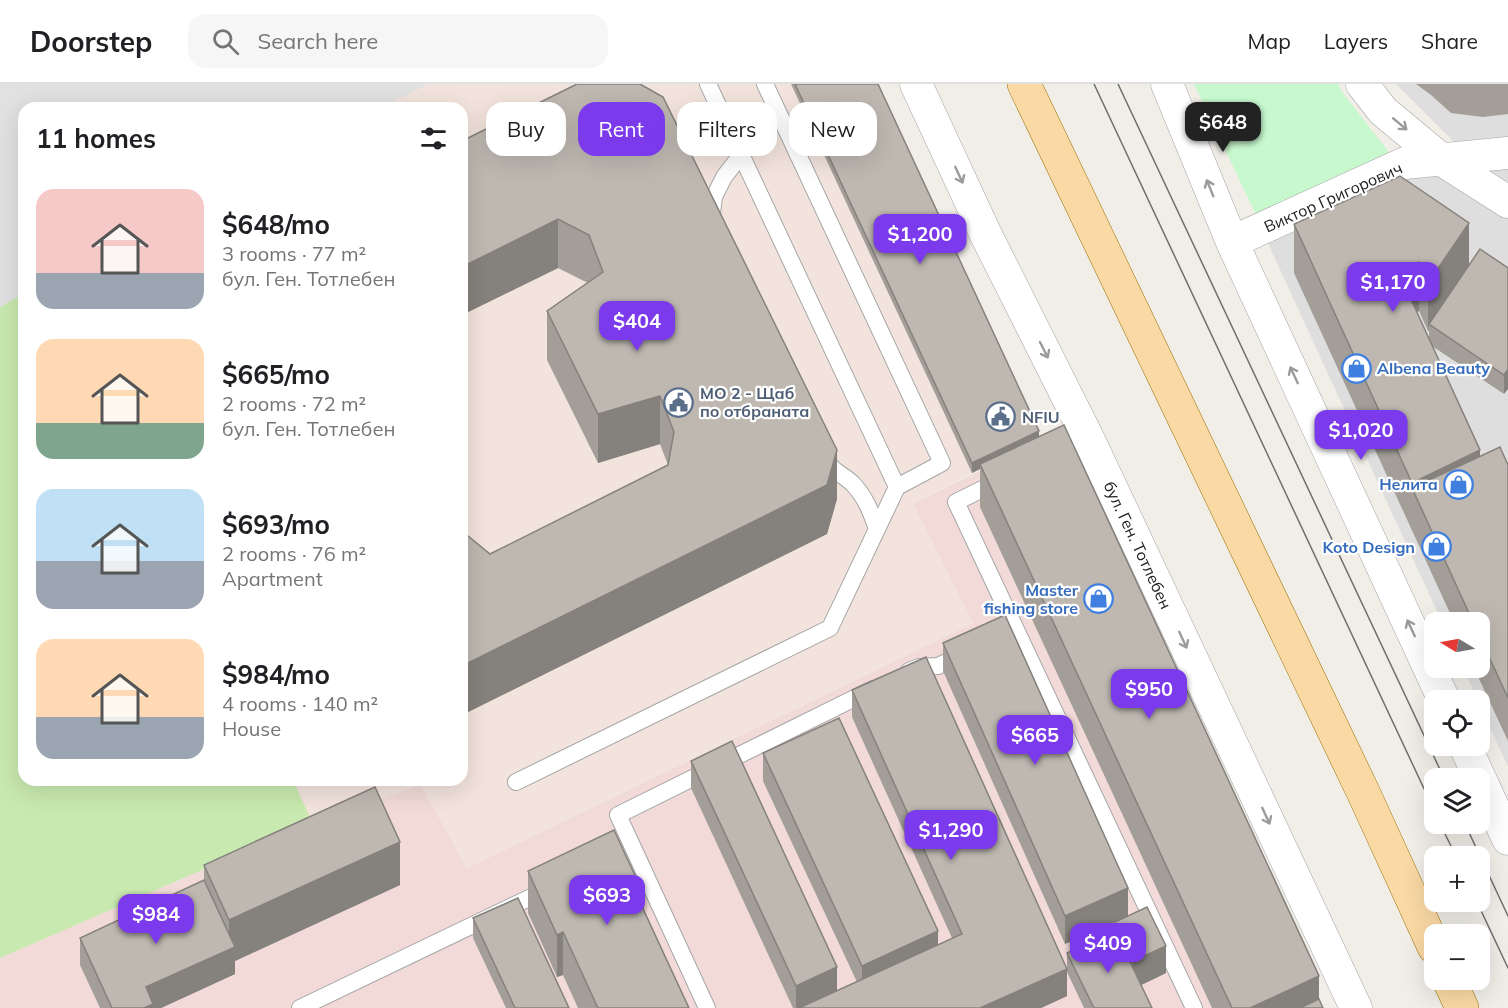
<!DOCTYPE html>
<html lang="en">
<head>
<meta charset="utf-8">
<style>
	:root { --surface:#fff; --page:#f6f6f6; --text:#202124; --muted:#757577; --line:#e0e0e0; --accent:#7c3aed }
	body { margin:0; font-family:Mulish,sans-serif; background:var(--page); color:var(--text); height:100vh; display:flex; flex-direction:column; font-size:22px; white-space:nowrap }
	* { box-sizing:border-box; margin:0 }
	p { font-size:20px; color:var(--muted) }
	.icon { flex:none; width:33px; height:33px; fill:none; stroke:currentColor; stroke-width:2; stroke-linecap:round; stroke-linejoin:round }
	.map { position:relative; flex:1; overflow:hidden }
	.panel { position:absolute; left:18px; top:18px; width:450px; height:684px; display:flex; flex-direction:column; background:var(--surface); border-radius:18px; box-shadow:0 6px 24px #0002 }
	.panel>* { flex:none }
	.hud { position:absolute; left:486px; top:18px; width:570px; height:54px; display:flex; gap:12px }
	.needle { width:39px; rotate:280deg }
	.fabs { position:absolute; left:1424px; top:528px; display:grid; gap:12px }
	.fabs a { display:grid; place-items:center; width:66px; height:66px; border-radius:12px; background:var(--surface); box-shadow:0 6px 24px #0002; font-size:30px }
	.price { position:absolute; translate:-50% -51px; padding:0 14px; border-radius:12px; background:var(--accent); color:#fff; font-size:20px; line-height:39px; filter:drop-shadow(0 2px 3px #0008) }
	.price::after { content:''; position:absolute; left:50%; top:36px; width:18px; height:14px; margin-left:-9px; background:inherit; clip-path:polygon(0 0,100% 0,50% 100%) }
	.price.active { background:#222; color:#fff }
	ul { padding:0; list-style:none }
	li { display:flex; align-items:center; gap:18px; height:150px; padding:0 18px }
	li span { display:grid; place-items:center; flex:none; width:168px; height:120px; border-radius:18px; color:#555 }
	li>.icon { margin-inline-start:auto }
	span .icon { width:72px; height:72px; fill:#fffc; stroke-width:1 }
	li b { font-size:26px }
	h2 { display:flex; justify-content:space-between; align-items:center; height:72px; padding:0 18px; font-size:26px }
	.chip { padding:0 21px; border-radius:18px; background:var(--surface); box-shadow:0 6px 24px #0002; font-size:21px; line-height:54px }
	.chip.active { background:var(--accent); color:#fff }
	header { display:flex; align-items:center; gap:36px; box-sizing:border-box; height:84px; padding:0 30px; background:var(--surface); border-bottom:2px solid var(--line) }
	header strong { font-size:28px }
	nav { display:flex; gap:33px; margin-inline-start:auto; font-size:21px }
	.search { width:420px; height:54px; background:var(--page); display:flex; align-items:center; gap:15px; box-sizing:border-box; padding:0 21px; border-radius:18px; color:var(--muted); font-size:22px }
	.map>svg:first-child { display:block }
</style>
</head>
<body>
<header>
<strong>Doorstep</strong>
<div class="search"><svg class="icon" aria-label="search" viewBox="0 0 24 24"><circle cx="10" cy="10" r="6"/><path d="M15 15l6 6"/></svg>Search here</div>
<nav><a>Map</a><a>Layers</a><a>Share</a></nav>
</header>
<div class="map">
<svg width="1508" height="924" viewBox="0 0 1508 924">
	<rect width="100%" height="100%" fill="#f1eee8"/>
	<path fill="#dfdede" d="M 1396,0 L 1508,0 L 1508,683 L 1479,619 L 1479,616 L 1478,616 L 1463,584 L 1479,584 L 1479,538 L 1442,538 L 1266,155 L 1411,86 L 1475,79 Z"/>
	<path fill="#f1dad8" d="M 1039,357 L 1314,924 L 0,924 L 0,874 L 312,738 L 421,701 L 467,784 L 973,539 L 913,420 Z"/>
	<path fill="#f2e3dc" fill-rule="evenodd" d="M 0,0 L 791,0 L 972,389 L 913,420 L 973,539 L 467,784 L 421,701 L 312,738 L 0,874 ZM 24,24 L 462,24 L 462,696 L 24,696 Z"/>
	<path fill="#c8e9af" d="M 24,209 L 24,696 L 293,696 L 312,738 L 0,874 L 0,223 Z"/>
	<path fill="#c7f8ce" d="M 1194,0 L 1338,0 L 1343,9 L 1391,71 L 1256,131 Z"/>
	<path fill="#e1e1e1" d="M 0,0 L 428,0 L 381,24 L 24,24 L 24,209 L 0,223 Z"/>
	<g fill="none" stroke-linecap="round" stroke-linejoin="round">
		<defs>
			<path id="service" d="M 708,0 L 897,403
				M 711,137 L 714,113 L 724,93 L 741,71
				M 825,373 C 834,390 840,388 852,399 C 865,412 871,428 877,445
				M 1001,396 L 956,418 L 1194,924
				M 909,587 L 919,583 L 938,582 L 964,570
				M 516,698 L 830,544 L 897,403 L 942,379 L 765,0
				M 300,924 L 548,805
				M 707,924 L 618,731 L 873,605"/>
			<path id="minor" d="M 916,0 L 986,151 L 1088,354 L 1356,924
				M 1167,0 L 1232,158 L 1444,616
				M 1362,0 L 1383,27 L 1442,76 L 1508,118
				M 1232,158 L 1405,79 L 1508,69
				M 1465,662 L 1508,755"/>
			<path id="primary" d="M 1024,0 L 1364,710 L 1434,863
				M 1449,896 L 1462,924"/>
		</defs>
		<use href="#service" stroke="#a5a5a5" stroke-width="18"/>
		<use href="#minor" stroke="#a5a5a5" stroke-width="33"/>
		<use href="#primary" stroke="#997004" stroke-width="34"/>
		<use href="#service" stroke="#fff" stroke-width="16"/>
		<use href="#minor" stroke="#fff" stroke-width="32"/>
		<use href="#primary" stroke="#fad9a4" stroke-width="33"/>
		<path stroke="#6f6f6f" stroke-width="1.5" d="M 1094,0 L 1434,726
			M 1118,0 L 1444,694
			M 1440,740 L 1456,772
			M 1465,740 L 1508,832
			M 1477,818 L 1508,884"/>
	</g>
	<path fill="#a39e98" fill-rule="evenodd" d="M 577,0 L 837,415 L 827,450 L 462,631 L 462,447 L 490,470 L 668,381 L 660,360 L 598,379 L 547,276 L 547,227 L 588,199 L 558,184 L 462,231 Z
		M 791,0 L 878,0 L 1039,353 L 1323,924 L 1212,924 L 980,423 L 980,385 L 972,389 Z
		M 1416,0 L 1508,0 L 1508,30 L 1483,33 L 1451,29 L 1431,11 Z
		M 1294,140 L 1469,180 L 1508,184 L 1504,310 L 1432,262 L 1480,372 L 1508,381 L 1508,657 L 1474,584 L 1479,584 L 1479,538 L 1454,538 L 1294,189 ZM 1419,227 L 1428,247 L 1429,247 L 1429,254 L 1417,228 Z
		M 943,559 L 1128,832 L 1166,889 L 1141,901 L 1152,924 L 1084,924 L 1067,888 L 1067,869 L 1115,846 L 1115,838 L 1122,835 L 1065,860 L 943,587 Z
		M 852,606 L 1067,912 L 1041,924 L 793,924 L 691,704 L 691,677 L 837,907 L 857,898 L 763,697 L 763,669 L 938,861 L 952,854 L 852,633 Z
		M 204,781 L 400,801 L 235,877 L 235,890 L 161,924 L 100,924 L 80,881 L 80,854 L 204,796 Z
		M 528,787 L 644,826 L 689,924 L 578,924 L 563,891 L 557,893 L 528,829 Z
		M 473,834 L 569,924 L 506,924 L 473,854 Z"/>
	<path fill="#85817c" d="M 558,135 L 558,184 L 462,231 L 462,183 Z
		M 1469,139 L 1469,188 L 1429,240 L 1428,247 L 1428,199 Z
		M 1419,178 L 1419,227 L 1398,236 L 1398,187 Z
		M 1508,285 L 1508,305 L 1504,310 L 1504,291 Z
		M 660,312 L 660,360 L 598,379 L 598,330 Z
		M 1039,347 L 1039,357 L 980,380 L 980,385 L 972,389 L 972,379 Z
		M 837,366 L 837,415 L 827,450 L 462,631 L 462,582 Z
		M 1480,366 L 1480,415 L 1412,404 L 1412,399 Z
		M 400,758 L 400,801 L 235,877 L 235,890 L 161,924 L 144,924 L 146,903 L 229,865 L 229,836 Z
		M 1128,804 L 1128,832 L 1065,860 L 1065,832 Z
		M 644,811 L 644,854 L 638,814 Z
		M 938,847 L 938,875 L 862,910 L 862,882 Z
		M 563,848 L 563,891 L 557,893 L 557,851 Z
		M 1166,862 L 1166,889 L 1133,905 L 1133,877 Z
		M 837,883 L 837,911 L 809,924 L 796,924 L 796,902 Z
		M 1067,885 L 1067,912 L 1041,924 L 980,924 Z
		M 1319,892 L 1319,924 L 1250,924 Z"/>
	<path fill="#beb8b1" stroke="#85817c" stroke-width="1.5" d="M 577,0 L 640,0 L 663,13 L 837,366 L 827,401 L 462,582 L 462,447 L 490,470 L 668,381 L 674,348 L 660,312 L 598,330 L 547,227 L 603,188 L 589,151 L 558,135 L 462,183 L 462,57 Z
		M 795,0 L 878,0 L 1039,347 L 972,379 Z
		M 1400,92 L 1469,139 L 1428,199 L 1419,178 L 1398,187 L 1480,366 L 1412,399 L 1294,140 Z
		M 1480,165 L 1508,184 L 1508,285 L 1504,291 L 1429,240 Z
		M 1064,341 L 1319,892 L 1250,924 L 1232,924 L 980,380 Z
		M 1500,363 L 1508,381 L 1508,614 L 1479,551 L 1479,538 L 1473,538 L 1412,404 Z
		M 1005,531 L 1128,804 L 1065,832 L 943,559 Z
		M 926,573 L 1067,885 L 980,924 L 799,924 L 962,850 L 852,606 Z
		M 839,634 L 938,847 L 862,882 L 763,669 Z
		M 732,657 L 837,883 L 796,902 L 691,677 Z
		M 375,703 L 400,758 L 229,836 L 204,781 Z
		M 614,746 L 644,811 L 638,814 L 689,924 L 598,924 L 563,848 L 557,851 L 528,787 Z
		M 204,796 L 235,863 L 146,903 L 153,920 L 144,924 L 112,924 L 80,854 Z
		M 518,814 L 569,924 L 515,924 L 473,834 Z
		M 1147,823 L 1166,862 L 1133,877 L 1115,838 Z
		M 1115,846 L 1152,924 L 1094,924 L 1067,869 Z
		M 1319,915 L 1323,924 L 1300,924 Z"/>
	<defs><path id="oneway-shaft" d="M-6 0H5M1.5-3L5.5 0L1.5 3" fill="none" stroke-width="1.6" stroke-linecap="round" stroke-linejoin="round" transform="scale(1.5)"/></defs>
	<g stroke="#9b9b9b">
		<use href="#oneway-shaft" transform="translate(1400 40) rotate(40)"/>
		<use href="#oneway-shaft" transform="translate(959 91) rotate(65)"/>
		<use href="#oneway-shaft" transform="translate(1210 104) rotate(-112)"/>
		<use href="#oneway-shaft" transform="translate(1044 266) rotate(63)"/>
		<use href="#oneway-shaft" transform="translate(1294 291) rotate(-115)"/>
		<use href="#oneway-shaft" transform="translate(1411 544) rotate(-115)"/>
		<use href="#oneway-shaft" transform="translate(1183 556) rotate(65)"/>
		<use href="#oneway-shaft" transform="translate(1266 732) rotate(65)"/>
	</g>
	<defs>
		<symbol id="shop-ring" viewBox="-11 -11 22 22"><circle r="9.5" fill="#fff" stroke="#3f7fe0" stroke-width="1.5"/><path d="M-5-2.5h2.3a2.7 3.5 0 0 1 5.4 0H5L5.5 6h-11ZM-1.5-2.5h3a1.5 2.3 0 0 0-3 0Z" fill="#3f7fe0"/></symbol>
		<symbol id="civic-ring" viewBox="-11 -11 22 22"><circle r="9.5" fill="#fff" stroke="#5c6f8a" stroke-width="1.5"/><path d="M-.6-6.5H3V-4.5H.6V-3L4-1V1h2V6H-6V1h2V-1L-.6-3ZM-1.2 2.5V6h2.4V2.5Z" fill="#5c6f8a"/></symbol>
	</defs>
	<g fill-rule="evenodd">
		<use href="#shop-ring" x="1340" y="268" width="33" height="33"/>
		<use href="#civic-ring" x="662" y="302" width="33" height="33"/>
		<use href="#civic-ring" x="984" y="316" width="33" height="33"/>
		<use href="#shop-ring" x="1442" y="384" width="33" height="33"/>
		<use href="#shop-ring" x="1420" y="446" width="33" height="33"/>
		<use href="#shop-ring" x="1082" y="498" width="33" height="33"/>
	</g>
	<g text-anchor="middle" stroke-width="4.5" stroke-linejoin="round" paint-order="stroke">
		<g font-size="16" fill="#212121" stroke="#fff">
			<text transform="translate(1333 113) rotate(-24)" y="6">Виктор Григорович</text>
			<text transform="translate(1138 461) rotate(65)" y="6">бул. Ген. Тотлебен</text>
		</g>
		<g font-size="16" font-weight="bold" fill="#366cbe" stroke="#fff" text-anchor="end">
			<text x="1377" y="290" text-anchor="start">Albena Beauty</text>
			<text x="1438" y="406">Нелита</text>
			<text x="1415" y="469">Koto Design</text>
			<text x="1078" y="512">Master<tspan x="1078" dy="18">fishing store</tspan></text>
		</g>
		<g font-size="16" font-weight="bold" fill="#4e5e75" stroke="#fff" text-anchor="start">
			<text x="700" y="315">МО 2 - Щаб<tspan x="700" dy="18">по отбраната</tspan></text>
			<text x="1022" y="339">NFIU</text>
		</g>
	</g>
</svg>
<div class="fabs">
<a><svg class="needle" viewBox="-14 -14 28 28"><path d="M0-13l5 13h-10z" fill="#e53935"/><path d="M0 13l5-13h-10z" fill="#757577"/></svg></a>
<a><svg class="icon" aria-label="locate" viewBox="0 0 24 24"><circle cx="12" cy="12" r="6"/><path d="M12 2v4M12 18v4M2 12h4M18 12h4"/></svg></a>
<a><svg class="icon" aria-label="layers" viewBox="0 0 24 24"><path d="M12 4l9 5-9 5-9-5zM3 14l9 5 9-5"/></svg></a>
<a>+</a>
<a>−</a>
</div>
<b class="price active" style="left:1223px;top:69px">$648</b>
<b class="price" style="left:920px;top:181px">$1,200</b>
<b class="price" style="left:1393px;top:229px">$1,170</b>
<b class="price" style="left:637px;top:268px">$404</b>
<b class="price" style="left:1361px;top:377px">$1,020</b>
<b class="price" style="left:1149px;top:636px">$950</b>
<b class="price" style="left:1035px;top:682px">$665</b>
<b class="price" style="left:951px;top:777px">$1,290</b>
<b class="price" style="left:607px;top:842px">$693</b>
<b class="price" style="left:156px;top:861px">$984</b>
<b class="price" style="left:1108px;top:890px">$409</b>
<div class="hud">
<a class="chip">Buy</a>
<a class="chip active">Rent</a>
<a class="chip">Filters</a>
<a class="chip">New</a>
</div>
<section class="panel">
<h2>11 homes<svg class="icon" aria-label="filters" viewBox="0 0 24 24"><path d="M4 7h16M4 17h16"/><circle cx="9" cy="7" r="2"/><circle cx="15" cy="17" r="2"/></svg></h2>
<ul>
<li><span style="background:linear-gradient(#f6c9c9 70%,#9aa5b1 0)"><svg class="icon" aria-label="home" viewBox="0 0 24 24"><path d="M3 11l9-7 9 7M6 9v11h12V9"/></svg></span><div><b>$648/mo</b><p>3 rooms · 77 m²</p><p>бул. Ген. Тотлебен</p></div></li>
<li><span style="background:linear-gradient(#ffd9b3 70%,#7fa58c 0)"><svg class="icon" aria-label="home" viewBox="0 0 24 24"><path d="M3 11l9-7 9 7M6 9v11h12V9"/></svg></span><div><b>$665/mo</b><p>2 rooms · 72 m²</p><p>бул. Ген. Тотлебен</p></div></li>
<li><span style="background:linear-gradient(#bfe0f5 60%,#9aa5b1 0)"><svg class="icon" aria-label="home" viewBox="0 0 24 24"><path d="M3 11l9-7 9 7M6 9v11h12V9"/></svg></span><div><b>$693/mo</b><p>2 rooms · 76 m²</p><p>Apartment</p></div></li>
<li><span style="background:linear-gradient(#ffd9b3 65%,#9aa5b1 0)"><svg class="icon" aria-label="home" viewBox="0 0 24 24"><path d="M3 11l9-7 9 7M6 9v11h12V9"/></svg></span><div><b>$984/mo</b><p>4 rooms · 140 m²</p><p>House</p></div></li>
</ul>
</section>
</div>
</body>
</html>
